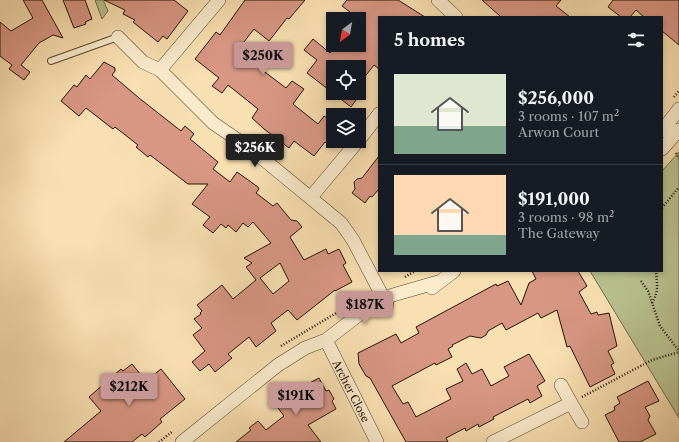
<!DOCTYPE html>
<html lang="en">
<head>
<meta charset="utf-8">
<style>
	:root { --surface:#171b24; --page:#20242c; --text:#f1f3f6; --muted:#9ea1a6; --line:#363941; --accent:#c59692 }
	body { margin:0; font-family:"Libre Caslon Text",serif; background:var(--page); color:var(--text); height:100vh; display:flex; flex-direction:column; font-size:15px; white-space:nowrap }
	* { box-sizing:border-box; margin:0 }
	p { font-size:13px; color:var(--muted) }
	.icon { flex:none; width:22px; height:22px; fill:none; stroke:currentColor; stroke-width:2; stroke-linecap:round; stroke-linejoin:round }
	.map { position:relative; flex:1; overflow:hidden }
	.details { position:absolute; left:378px; top:16px; width:285px; height:256px; display:flex; flex-direction:column; background:var(--surface); border-radius:0px; box-shadow:0 2px 6px #0003 }
	.details>* { flex:none }
	.needle { width:26px; rotate:211deg }
	.controls { position:absolute; left:326px; top:12px; display:grid; gap:8px }
	.controls a { display:grid; place-items:center; width:40px; height:40px; border-radius:0px; background:var(--surface); box-shadow:0 2px 6px #0003; font-size:20px }
	.price { position:absolute; translate:-50% -34px; padding:0 9px; border-radius:4px; background:var(--accent); color:#111; font-size:13px; line-height:26px; filter:drop-shadow(0 1px 2px #0008) }
	.price::after { content:''; position:absolute; left:50%; top:24px; width:12px; height:9px; margin-left:-6px; background:inherit; clip-path:polygon(0 0,100% 0,50% 100%) }
	.price.active { background:#222; color:#fff }
	ul { padding:0; list-style:none }
	li { display:flex; align-items:center; gap:12px; height:100px; padding:0 16px }
	li+li { border-top:1px solid var(--line) }
	li span { display:grid; place-items:center; flex:none; width:112px; height:80px; border-radius:0px; color:#555 }
	li>.icon { margin-inline-start:auto }
	span .icon { width:48px; height:48px; fill:#fffc; stroke-width:1 }
	li b { font-size:17px }
	h2 { display:flex; justify-content:space-between; align-items:center; height:48px; padding:0 16px; font-size:17px }
	.map>svg:first-child { display:block }
</style>
</head>
<body>
<div class="map">
<svg width="679" height="442" viewBox="0 0 679 442">
	<rect width="100%" height="100%" fill="#f9e0b2"/>
	<filter id="stains"><feTurbulence type="fractalNoise" baseFrequency=".005" numOctaves="4"/><feColorMatrix values="0 0 0 0 .2 0 0 0 0 .09 0 0 0 0 .02 0 0 0 .5 -.17"/></filter>
	<radialGradient id="worn" r=".72"><stop offset=".6" stop-color="#630" stop-opacity="0"/><stop offset="1" stop-color="#630" stop-opacity=".3"/></radialGradient>
	<path fill="#b9c390" stroke="#706b49" d="M 95,0 L 103,0 L 108,11 L 102,19 Z
		M 679,152 L 679,418 L 590,271 L 662,271 L 662,171 Z"/>
	<path fill="#d89784" stroke="#271302" fill-rule="evenodd" d="M 23,0 L 42,0 L 63,38 L 53,35 L 39,43 L 21,65 L 30,72 L 24,80 L 9,69 L 12,65 L 0,56 L 0,22 L 11,31 L 33,18 Z
		M 63,0 L 85,0 L 92,19 L 85,22 L 86,24 L 74,28 Z
		M 104,0 L 174,0 L 188,11 L 167,39 L 163,36 L 158,42 L 133,22 L 135,20 L 123,14 L 125,10 Z
		M 245,0 L 305,0 L 289,19 L 287,18 L 269,41 L 254,29 L 237,51 L 286,88 L 292,81 L 304,89 L 293,104 L 318,124 L 324,116 L 333,123 L 333,138 L 328,145 L 325,142 L 314,156 L 294,141 L 289,148 L 264,129 L 252,118 L 258,109 L 228,85 L 222,93 L 212,86 L 219,78 L 195,59 L 216,32 L 220,35 Z
		M 347,0 L 398,0 L 425,17 L 379,17 L 379,69 L 374,65 L 359,84 L 359,67 L 333,67 L 333,93 L 307,73 L 317,60 L 304,50 L 313,39 L 330,53 L 336,45 L 359,45 L 359,19 L 342,6 Z
		M 482,0 L 561,0 L 556,6 L 570,17 L 501,17 Z
		M 613,0 L 679,0 L 679,45 L 662,31 L 662,17 L 644,17 L 636,10 L 630,17 L 621,17 L 608,7 Z
		M 104,62 L 115,68 L 115,71 L 112,75 L 139,98 L 181,131 L 185,126 L 194,134 L 190,139 L 218,162 L 213,169 L 230,182 L 237,172 L 258,187 L 259,189 L 256,193 L 273,206 L 277,203 L 291,220 L 297,221 L 302,227 L 290,237 L 304,260 L 326,249 L 328,254 L 339,249 L 346,263 L 343,265 L 352,282 L 335,291 L 335,290 L 297,320 L 288,310 L 271,323 L 276,331 L 256,347 L 249,337 L 228,354 L 232,358 L 215,372 L 209,364 L 200,371 L 192,362 L 205,351 L 193,335 L 202,328 L 194,319 L 201,314 L 200,313 L 202,311 L 197,305 L 222,285 L 233,299 L 256,280 L 246,267 L 252,263 L 244,258 L 271,243 L 253,222 L 248,227 L 243,223 L 236,232 L 228,225 L 226,228 L 221,224 L 213,233 L 203,225 L 210,217 L 192,204 L 208,184 L 188,184 L 150,155 L 148,157 L 136,147 L 138,145 L 115,127 L 113,129 L 86,108 L 79,116 L 61,101 L 74,85 L 77,87 L 86,75 L 90,79 ZM 280,263 L 289,281 L 273,294 L 260,278 Z
		M 333,93 L 361,93 L 351,107 Z
		M 379,156 L 379,189 L 372,197 L 370,196 L 365,203 L 352,193 L 355,189 L 354,182 L 357,179 L 362,178 Z
		M 532,271 L 578,271 L 587,286 L 579,292 L 591,314 L 597,312 L 598,315 L 609,313 L 617,346 L 608,351 L 614,363 L 611,365 L 615,374 L 590,387 L 570,346 L 567,347 L 557,310 L 541,318 L 538,313 L 506,330 L 502,323 L 488,331 L 486,335 L 481,338 L 470,336 L 452,345 L 453,346 L 448,349 L 452,357 L 436,365 L 435,363 L 392,386 L 403,404 L 408,402 L 416,417 L 451,399 L 446,389 L 463,381 L 457,369 L 466,363 L 472,374 L 482,369 L 491,386 L 509,376 L 504,367 L 529,354 L 545,381 L 537,386 L 542,396 L 530,403 L 528,399 L 493,417 L 494,419 L 479,427 L 478,424 L 466,431 L 465,428 L 446,438 L 448,442 L 406,442 L 370,378 L 366,376 L 359,364 L 358,353 L 396,334 L 401,343 L 419,333 L 416,327 L 496,284 L 497,286 L 508,281 L 521,305 L 529,283 L 536,279 Z
		M 132,364 L 146,381 L 161,369 L 185,399 L 160,419 L 162,422 L 145,437 L 142,434 L 132,442 L 64,442 L 101,411 L 89,397 L 121,369 L 123,371 Z
		M 319,378 L 326,391 L 329,390 L 334,399 L 332,401 L 336,409 L 308,425 L 321,442 L 236,442 L 251,430 L 249,428 L 258,421 L 266,430 L 284,416 L 275,404 L 285,396 Z
		M 648,381 L 659,401 L 645,407 L 650,416 L 648,420 L 656,434 L 640,442 L 619,442 L 605,415 L 615,410 L 614,407 L 620,403 L 617,397 Z"/>
	<g fill="none" stroke-linecap="round" stroke-linejoin="round">
		<defs>
			<path id="service" d="M 51,61 L 118,37"/>
			<path id="minor" d="M 438,0 L 456,17
				M 118,37 L 143,62 L 160,70 L 213,123 L 251,149 L 341,223 L 353,240 L 387,305
				M 160,70 L 219,0
				M 662,131 L 679,109
				M 359,140 L 379,114
				M 662,149 L 679,130
				M 311,197 L 358,141
				M 432,288 L 454,271
				M 326,340 L 377,442
				M 561,385 L 571,403
				M 182,442 L 278,365 L 305,348 L 326,340 L 374,303 L 393,295 L 438,282
				M 493,442 L 571,403 L 582,422"/>
		</defs>
		<use href="#service" stroke="#5c462e" stroke-width="8"/>
		<use href="#minor" stroke="#5c462e" stroke-width="14"/>
		<path stroke="#271302" stroke-width="2.5" stroke-dasharray="1 2" stroke-linecap="butt" d="M 674,97 L 679,91
			M 676,153 L 679,159
			M 662,208 L 679,187
			M 405,277 L 415,271
			M 641,281 L 648,291 L 660,326 L 679,351
			M 652,303 C 659,291 657,284 656,271
			M 281,346 L 338,312
			M 582,397 L 652,360 L 679,352
			M 159,442 L 173,431"/>
		<use href="#service" stroke="#fbebcd" stroke-width="6"/>
		<use href="#minor" stroke="#fbebcd" stroke-width="13"/>
	</g>
	<g text-anchor="middle" stroke-width="3" stroke-linejoin="round" paint-order="stroke">
		<g font-size="11" fill="#271302" stroke="#fbebcd">
			<text transform="translate(351 391) rotate(63)" y="4">Archer Close</text>
		</g>
	</g>
	<rect width="100%" height="100%" filter="url(#stains)"/>
	<rect width="100%" height="100%" fill="url(#worn)"/>
</svg>
<div class="controls">
<a><svg class="needle" viewBox="-14 -14 28 28"><path d="M0-13l5 13h-10z" fill="#e53935"/><path d="M0 13l5-13h-10z" fill="#9ea1a6"/></svg></a>
<a><svg class="icon" aria-label="locate" viewBox="0 0 24 24"><circle cx="12" cy="12" r="6"/><path d="M12 2v4M12 18v4M2 12h4M18 12h4"/></svg></a>
<a><svg class="icon" aria-label="layers" viewBox="0 0 24 24"><path d="M12 4l9 5-9 5-9-5zM3 14l9 5 9-5"/></svg></a>
</div>
<b class="price" style="left:263px;top:76px">$250K</b>
<b class="price active" style="left:255px;top:168px">$256K</b>
<b class="price" style="left:365px;top:325px">$187K</b>
<b class="price" style="left:129px;top:407px">$212K</b>
<b class="price" style="left:296px;top:416px">$191K</b>
<section class="details">
<h2>5 homes<svg class="icon" aria-label="filters" viewBox="0 0 24 24"><path d="M4 7h16M4 17h16"/><circle cx="9" cy="7" r="2"/><circle cx="15" cy="17" r="2"/></svg></h2>
<ul>
<li><span style="background:linear-gradient(#dfe7d0 65%,#7fa58c 0)"><svg class="icon" aria-label="home" viewBox="0 0 24 24"><path d="M3 11l9-7 9 7M6 9v11h12V9"/></svg></span><div><b>$256,000</b><p>3 rooms · 107 m²</p><p>Arwon Court</p></div></li>
<li><span style="background:linear-gradient(#ffd9b3 75%,#7fa58c 0)"><svg class="icon" aria-label="home" viewBox="0 0 24 24"><path d="M3 11l9-7 9 7M6 9v11h12V9"/></svg></span><div><b>$191,000</b><p>3 rooms · 98 m²</p><p>The Gateway</p></div></li>
</ul>
</section>
</div>
</body>
</html>
